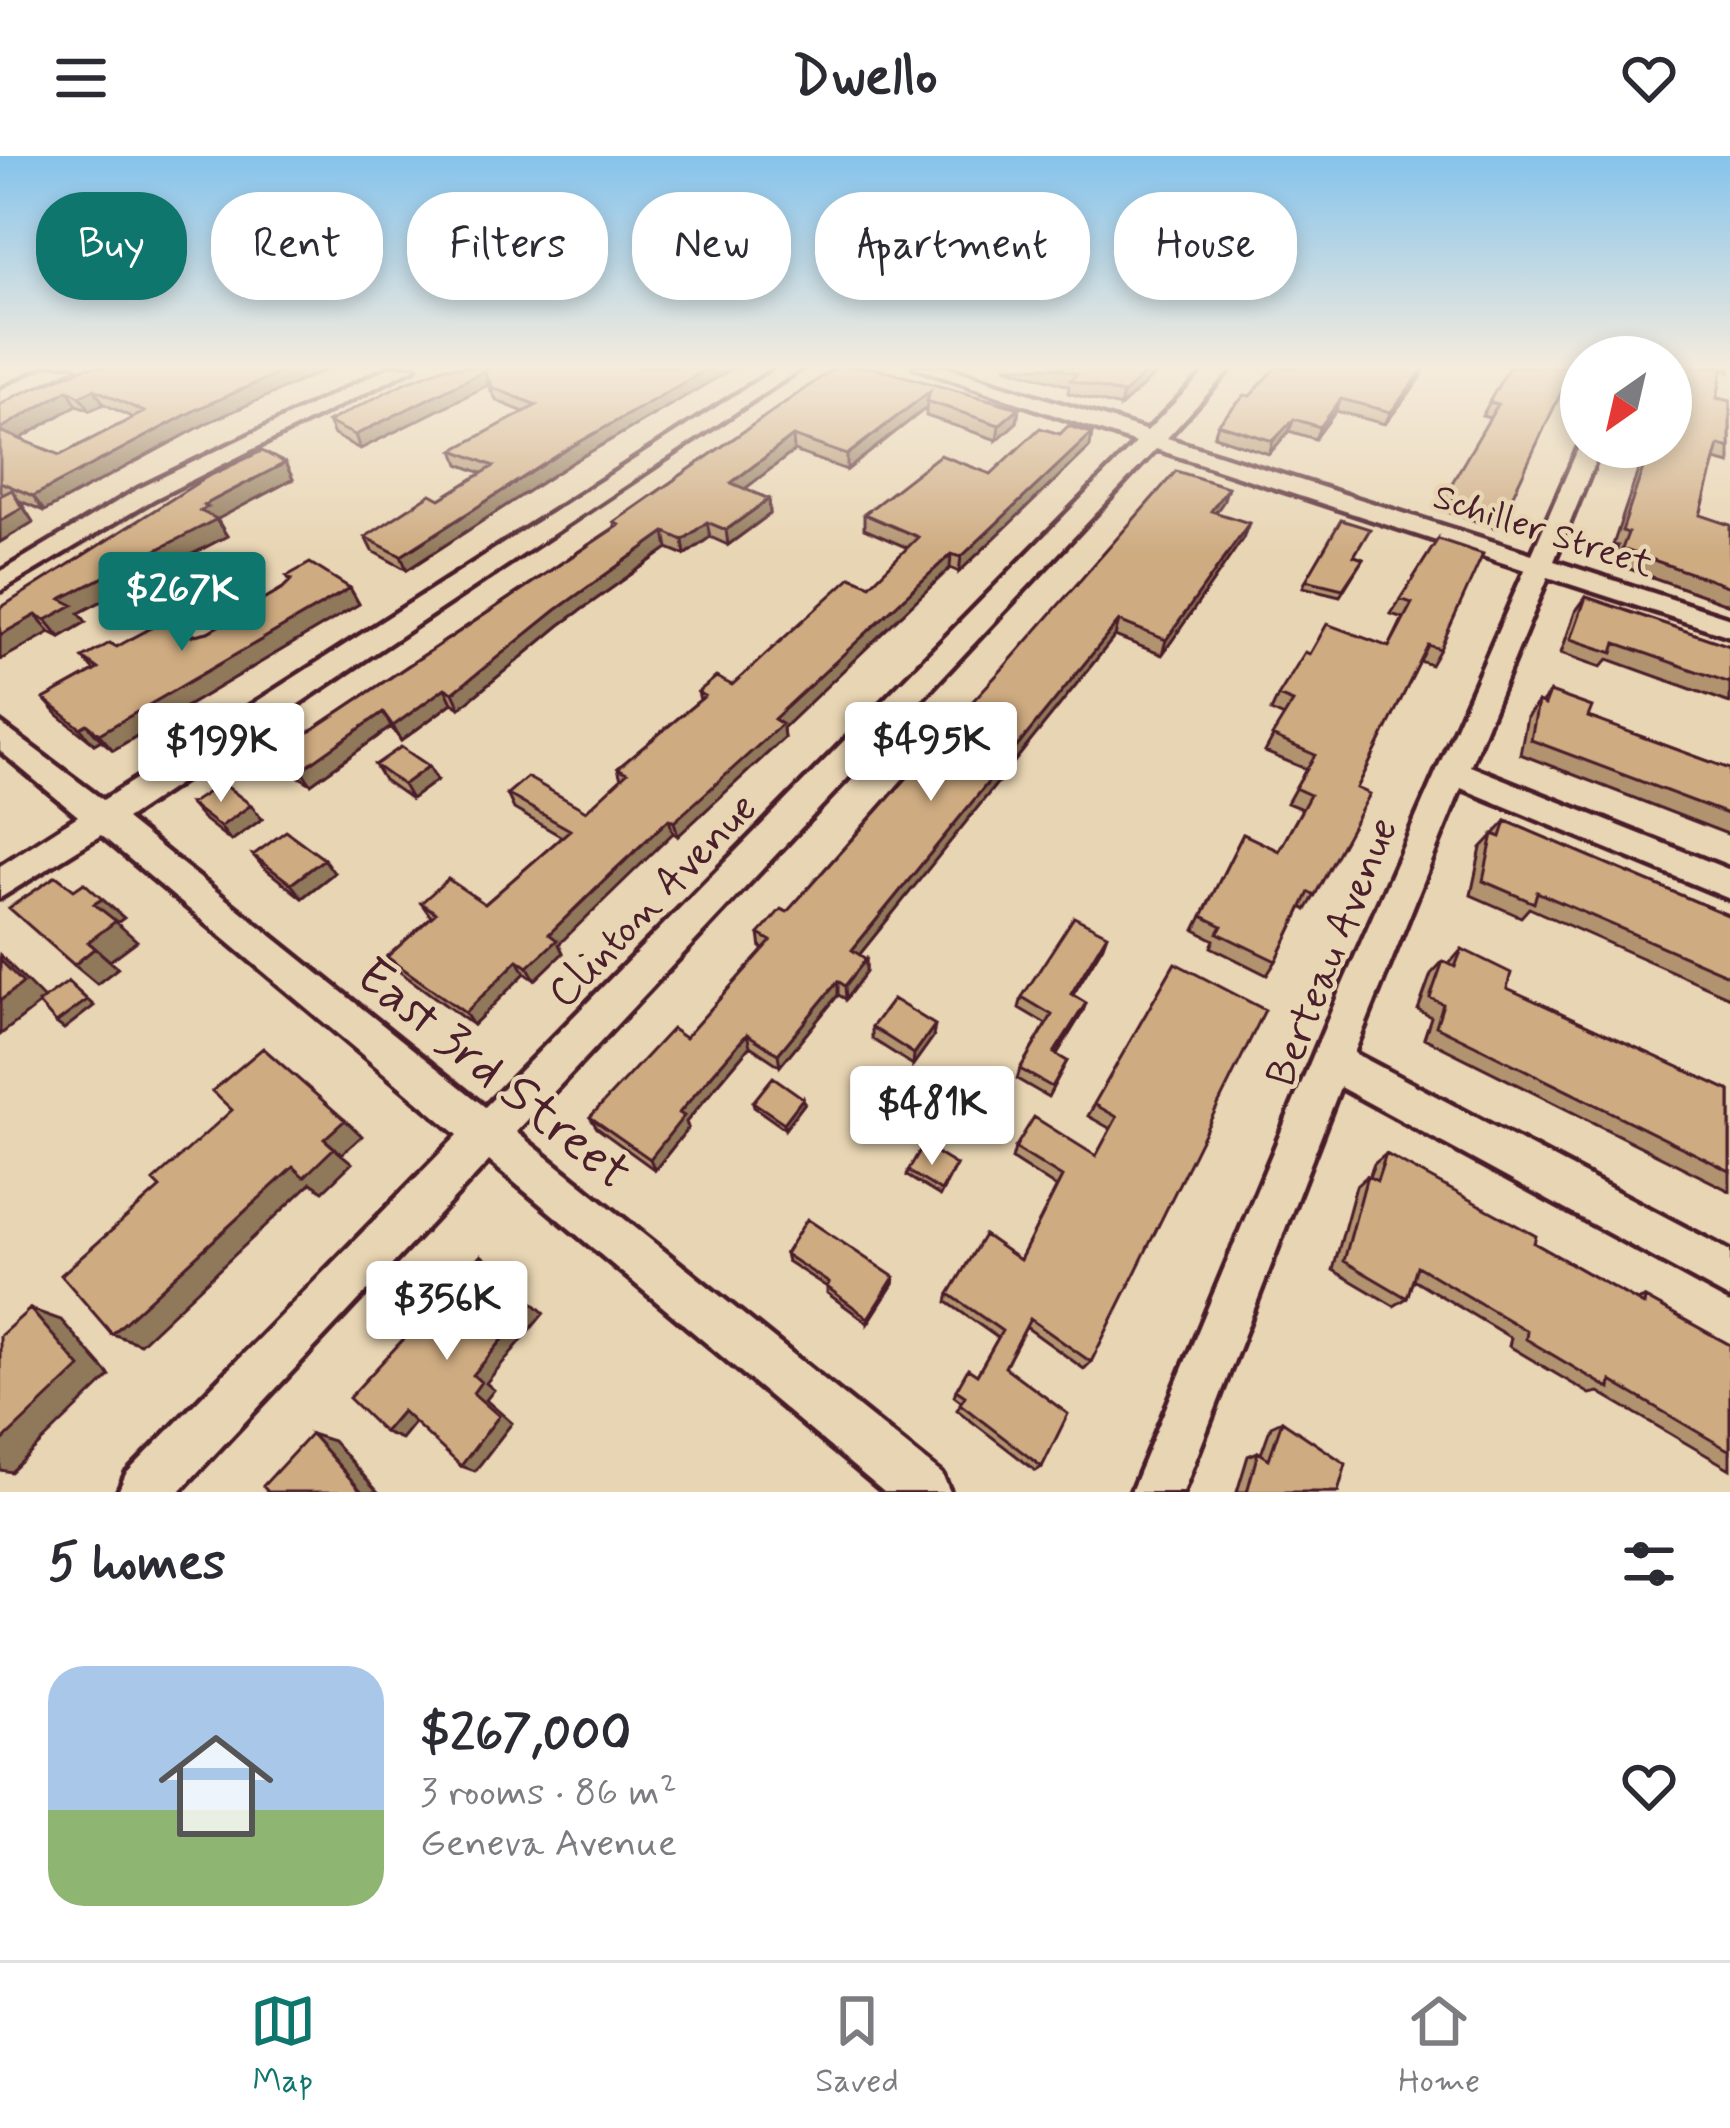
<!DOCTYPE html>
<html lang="en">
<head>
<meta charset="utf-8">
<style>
	:root { --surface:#fff; --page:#f7f7f7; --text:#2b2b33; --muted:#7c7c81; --line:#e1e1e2; --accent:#0f766e }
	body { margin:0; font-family:Mynerve,sans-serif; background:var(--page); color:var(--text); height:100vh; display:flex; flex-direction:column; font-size:45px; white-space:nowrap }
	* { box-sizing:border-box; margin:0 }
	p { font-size:39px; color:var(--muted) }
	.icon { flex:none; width:66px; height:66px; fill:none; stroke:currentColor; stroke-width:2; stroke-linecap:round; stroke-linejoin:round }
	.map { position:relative; height:1336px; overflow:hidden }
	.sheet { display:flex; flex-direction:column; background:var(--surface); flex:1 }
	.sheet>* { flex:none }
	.banner { position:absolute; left:36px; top:36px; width:1659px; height:108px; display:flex; gap:24px }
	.needle { width:78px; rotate:214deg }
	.buttons { position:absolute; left:1560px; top:180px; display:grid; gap:24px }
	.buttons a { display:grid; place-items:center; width:132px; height:132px; border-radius:50%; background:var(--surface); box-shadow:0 6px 18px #0003; font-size:60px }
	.price { position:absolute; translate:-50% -102px; padding:0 27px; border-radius:12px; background:#fff; color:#222; font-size:39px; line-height:78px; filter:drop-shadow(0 3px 6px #0008) }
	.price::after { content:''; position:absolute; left:50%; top:72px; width:36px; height:27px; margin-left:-18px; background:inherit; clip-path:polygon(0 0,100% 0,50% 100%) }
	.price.selected { background:var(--accent); color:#fff }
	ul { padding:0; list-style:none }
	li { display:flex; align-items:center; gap:36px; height:300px; padding:0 48px }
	li span { display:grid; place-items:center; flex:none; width:336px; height:240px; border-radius:36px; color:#555 }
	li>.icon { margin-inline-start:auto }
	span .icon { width:144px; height:144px; fill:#fffc; stroke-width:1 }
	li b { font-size:51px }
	h2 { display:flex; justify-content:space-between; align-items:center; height:144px; padding:0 48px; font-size:51px }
	.tag { padding:0 42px; border-radius:48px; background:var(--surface); box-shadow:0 6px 18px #0003; font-size:42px; line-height:108px }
	.tag.selected { background:var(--accent); color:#fff }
	header { display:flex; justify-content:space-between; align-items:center; height:156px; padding:0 48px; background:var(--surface); font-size:54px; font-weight:700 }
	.tab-bar { display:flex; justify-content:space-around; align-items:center; height:168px; border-top:3px solid var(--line); background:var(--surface); font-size:33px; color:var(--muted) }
	.tab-bar a { display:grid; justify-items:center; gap:6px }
	.tab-bar .selected { color:var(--accent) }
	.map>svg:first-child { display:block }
</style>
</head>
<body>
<header><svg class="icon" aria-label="menu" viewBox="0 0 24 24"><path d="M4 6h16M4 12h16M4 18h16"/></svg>Dwello<svg class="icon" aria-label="heart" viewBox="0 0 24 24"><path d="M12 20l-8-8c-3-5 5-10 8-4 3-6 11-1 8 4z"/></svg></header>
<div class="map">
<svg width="1730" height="1336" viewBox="0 0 1730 1336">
	<rect width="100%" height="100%" fill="#e8d5b3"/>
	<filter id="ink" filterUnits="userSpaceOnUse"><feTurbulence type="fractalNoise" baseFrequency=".00833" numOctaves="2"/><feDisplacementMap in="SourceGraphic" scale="24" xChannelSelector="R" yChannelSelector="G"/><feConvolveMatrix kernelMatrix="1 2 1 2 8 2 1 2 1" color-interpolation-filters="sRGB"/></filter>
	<g filter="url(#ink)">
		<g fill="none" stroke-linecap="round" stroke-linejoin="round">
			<defs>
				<path id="minor" d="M 48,211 L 74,211 L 0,248 L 0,234 Z
					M 390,211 L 416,211 L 154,343 L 0,435 L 0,416 L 138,333 Z
					M 779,211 L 803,211 L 126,663 L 485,951 L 1136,287 L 915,211 L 946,211 L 1147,275 L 1210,211 L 1232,211 L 1167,282 L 1532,398 L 1579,291 L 1601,291 L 1554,405 L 1730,462 L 1730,480 L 1548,421 L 1470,610 L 1730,714 L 1730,743 L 1461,632 L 1354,897 L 1730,1095 L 1730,1143 L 1340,931 L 1183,1336 L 1131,1336 L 1340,835 L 1525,414 L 1156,293 L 516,976 L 942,1318 L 950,1336 L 884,1336 L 489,1005 L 179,1336 L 118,1336 L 126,1318 L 458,979 L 101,679 L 0,742 L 0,710 L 78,660 L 0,595 L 0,567 L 103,644 Z"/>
			</defs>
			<use href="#minor" stroke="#4a1f2b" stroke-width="9"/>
			<use href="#minor" fill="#e8d5b3" fill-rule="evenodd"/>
		</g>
		<path fill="#b1936f" stroke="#4a1f2b" stroke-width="3" fill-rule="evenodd" d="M 87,211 L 205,268 L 44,355 L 20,345 L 33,366 L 0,386 L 0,340 L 5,338 L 0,336 L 0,249 ZM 104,248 L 133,262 L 60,299 L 20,283 L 77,249 L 90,254 Z
			M 446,211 L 735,211 L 573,306 L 407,414 L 372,395 L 365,381 L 440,343 L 482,317 L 459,308 L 454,294 L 524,256 L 497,245 L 488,229 L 360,293 L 334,279 L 328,266 Z
			M 836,211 L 1019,252 L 1017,266 L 997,284 L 926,260 L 926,252 L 847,314 L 794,295 L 745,332 L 769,343 L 770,358 L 728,389 L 710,381 L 685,399 L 668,392 L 560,469 L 460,552 L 452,547 L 401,585 L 391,571 L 311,628 L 286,613 L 276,598 L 615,371 L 614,366 Z
			M 1005,211 L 1163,211 L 1120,251 L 1068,237 L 1069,230 Z
			M 1509,211 L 1504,358 L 1496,372 L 1438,353 L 1490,262 L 1482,260 Z
			M 1673,211 L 1730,211 L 1730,216 L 1722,214 L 1717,242 L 1730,245 L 1730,308 L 1715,304 L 1700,359 L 1730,369 L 1730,449 L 1613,407 L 1618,390 L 1613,389 L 1646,291 L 1671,291 L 1671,217 Z
			M 1420,223 L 1385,268 L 1336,255 L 1315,283 L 1289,275 L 1269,298 L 1214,280 L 1218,268 Z
			M 1090,291 L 959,416 L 950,412 L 783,572 L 784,582 L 678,680 L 673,677 L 615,732 L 559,788 L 563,797 L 535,824 L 525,817 L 473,869 L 397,814 L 387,801 L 431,761 L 421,747 L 485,748 L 562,681 L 514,653 L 507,638 L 586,655 L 621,623 L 618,612 L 700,544 L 698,536 L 732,529 L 870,429 L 908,392 L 864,373 L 864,358 L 991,318 Z
			M 285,307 L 293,323 L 217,363 L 227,380 L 79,457 L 86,466 L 60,481 L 0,452 Z
			M 1223,346 L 1216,356 L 1243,382 L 1162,499 L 1115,480 L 859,799 L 866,803 L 866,816 L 846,843 L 838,839 L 780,910 L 750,890 L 686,966 L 688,972 L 655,1014 L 597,972 L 590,961 L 685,882 L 764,793 L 761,792 L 759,778 L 787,756 L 928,596 L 929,581 L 958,561 Z
			M 1438,383 L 1440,493 L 1431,509 L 1420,505 L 1357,632 L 1315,739 L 1306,754 L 1302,751 L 1276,805 L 1267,819 L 1211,791 L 1214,784 L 1195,774 L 1243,678 L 1279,695 L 1302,653 L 1287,647 L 1306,613 L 1265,596 L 1284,561 L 1271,555 L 1278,540 L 1310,498 L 1389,491 L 1403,462 L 1391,458 Z
			M 1355,400 L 1363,403 L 1340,440 L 1303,431 L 1306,424 Z
			M 287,420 L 350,432 L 359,448 L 113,594 L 101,584 L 94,588 L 58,559 L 44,543 L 94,515 L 83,502 L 116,491 L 191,480 L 208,476 L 283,432 L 290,425 Z
			M 1586,441 L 1730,490 L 1730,547 L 1608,503 L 1601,511 L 1561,497 L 1575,456 Z
			M 1550,536 L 1588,561 L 1730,613 L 1730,679 L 1520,598 L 1527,561 L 1538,546 L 1541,548 Z
			M 375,609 L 437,624 L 411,643 L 384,624 Z
			M 190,648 L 262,663 L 231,685 L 202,662 Z
			M 1506,665 L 1730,760 L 1730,841 L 1529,752 L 1521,761 L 1471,739 L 1481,692 Z
			M 253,699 L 334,717 L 302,742 L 264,712 Z
			M 1103,789 L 1073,839 L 1086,847 L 1082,857 L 1056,899 L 1067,905 L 1048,941 L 1017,923 L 1020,913 L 1046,868 L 1019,852 L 1022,841 Z
			M 1462,793 L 1507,832 L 1730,935 L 1730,1035 L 1424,882 L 1431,861 L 1418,854 L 1431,818 L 1443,805 L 1449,808 Z
			M 1175,807 L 1091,1206 L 1084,1213 L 1026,1171 L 1005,1211 L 1042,1311 L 1036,1315 L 957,1254 L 962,1246 L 954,1240 L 956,1234 L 977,1219 L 998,1182 L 947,1146 L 949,1138 L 1020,1104 L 1057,1032 L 1012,1003 L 1015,992 L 1096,1000 L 1111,973 L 1088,960 Z
			M 872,871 L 933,881 L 913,909 L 872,883 Z
			M 753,946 L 804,948 L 785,973 L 754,951 Z
			M 1386,998 L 1534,1087 L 1637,1145 L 1645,1142 L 1730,1189 L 1730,1313 L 1599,1236 L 1590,1238 L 1509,1190 L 1511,1182 L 1413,1123 L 1407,1142 L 1394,1150 L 1333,1114 L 1356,1030 L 1367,1020 L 1369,1021 L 1374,1008 Z
			M 956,1009 L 940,1040 L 907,1020 L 908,1015 Z
			M 785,1098 L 894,1121 L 893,1128 L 868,1167 L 827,1137 L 827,1131 L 787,1105 Z
			M 1282,1265 L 1338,1336 L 1237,1336 L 1248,1300 L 1258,1296 L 1261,1298 L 1271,1270 Z"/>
		<path fill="#90785a" stroke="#4a1f2b" stroke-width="3" d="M 293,211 L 332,211 L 205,268 L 44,355 L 33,340 L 197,253 Z
			M 711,211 L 735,211 L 573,306 L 407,414 L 401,400 L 569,292 Z
			M 1152,211 L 1163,211 L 1120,251 L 1123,238 Z
			M 1425,211 L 1420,223 L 1385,268 L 1391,256 Z
			M 484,215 L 488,229 L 360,293 L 355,279 Z
			M 94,233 L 104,248 L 90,254 L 80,240 Z
			M 68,234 L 77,249 L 10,289 L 0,273 Z
			M 930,235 L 926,252 L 847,314 L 847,299 Z
			M 1341,243 L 1336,255 L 1315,283 L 1320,271 Z
			M 1019,252 L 1017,266 L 997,284 L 999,269 Z
			M 1294,263 L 1289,275 L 1269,298 L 1273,285 Z
			M 1092,277 L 1090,291 L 959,416 L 961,401 Z
			M 793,280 L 794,295 L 733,342 L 731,327 Z
			M 285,307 L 293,323 L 216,364 L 227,380 L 79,457 L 86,466 L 60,481 L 46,464 L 61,443 L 200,355 L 204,349 Z
			M 1228,331 L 1223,346 L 1206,370 L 1211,355 Z
			M 12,334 L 33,366 L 0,386 L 0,365 Z
			M 769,343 L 770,358 L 728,389 L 726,374 Z
			M 707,366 L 710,381 L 685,399 L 683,384 Z
			M 1249,367 L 1243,382 L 1162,499 L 1166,484 Z
			M 665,376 L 668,392 L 560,469 L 460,552 L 453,537 L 556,454 Z
			M 951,398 L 950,412 L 783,572 L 784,582 L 678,680 L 674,666 L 774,563 Z
			M 350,432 L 359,448 L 113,594 L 99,578 Z
			M 36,459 L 50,476 L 0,504 L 0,479 Z
			M 1119,465 L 1115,480 L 852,808 L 852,794 Z
			M 445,532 L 452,547 L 401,585 L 393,570 Z
			M 383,556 L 391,571 L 311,628 L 301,614 Z
			M 87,568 L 101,584 L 94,588 L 80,572 Z
			M 429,610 L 437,624 L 411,643 L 403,629 Z
			M 251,649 L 262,663 L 231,685 L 220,671 Z
			M 669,663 L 673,677 L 559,788 L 563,797 L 535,824 L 528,811 L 549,778 Z
			M 324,703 L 334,717 L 302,742 L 291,728 Z
			M 102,743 L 124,762 L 117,767 L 137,785 L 110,805 L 88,786 L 94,748 Z
			M 1107,778 L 1103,789 L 1067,848 L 1071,838 Z
			M 95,792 L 118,812 L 97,828 L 74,809 Z
			M 0,799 L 45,844 L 0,879 Z
			M 866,803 L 866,816 L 846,843 L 845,830 Z
			M 518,804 L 525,817 L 473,869 L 465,857 Z
			M 838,825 L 838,839 L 780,910 L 778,898 Z
			M 68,826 L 94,850 L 64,873 L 56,867 Z
			M 1086,847 L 1082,857 L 1051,908 L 1054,897 Z
			M 935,869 L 933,881 L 913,909 L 914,898 Z
			M 747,878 L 750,890 L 686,966 L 688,972 L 655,1014 L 650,1003 L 679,957 Z
			M 803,942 L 804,948 L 785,973 L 784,967 Z
			M 345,964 L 362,980 L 342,998 L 324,983 Z
			M 334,992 L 352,1007 L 323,1035 L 311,1027 L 140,1188 L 112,1178 L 293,1011 Z
			M 894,1121 L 893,1128 L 868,1167 L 868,1162 Z
			M 533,1147 L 544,1157 L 486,1227 L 494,1234 L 486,1244 L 512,1267 L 475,1315 L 461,1310 L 473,1219 Z
			M 30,1153 L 61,1164 L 110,1220 L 11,1316 L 0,1314 L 0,1287 Z
			M 402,1255 L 418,1262 L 401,1283 L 384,1276 Z
			M 311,1278 L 333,1285 L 378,1336 L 362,1336 Z"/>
		<path fill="#ceab81" stroke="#4a1f2b" stroke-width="3" d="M 87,211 L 293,211 L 197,253 L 33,340 L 0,326 L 0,275 L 60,299 L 144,256 L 94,233 L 80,240 L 68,234 L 0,273 L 0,249 L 17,239 Z
			M 446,211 L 711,211 L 569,292 L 401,400 L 365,381 L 431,338 L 440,343 L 494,310 L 454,294 L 537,249 L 493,232 L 484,215 L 355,279 L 328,266 L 406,226 Z
			M 836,211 L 871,211 L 1019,252 L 999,269 L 927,245 L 930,235 L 847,299 L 793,280 L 731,327 L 769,343 L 726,374 L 707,366 L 683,384 L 665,376 L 556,454 L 453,537 L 445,532 L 393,570 L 383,556 L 301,614 L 276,598 L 619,369 L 614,366 Z
			M 1052,211 L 1152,211 L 1123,238 L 1070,224 L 1077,218 Z
			M 1276,211 L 1425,211 L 1391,256 L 1341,243 L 1320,271 L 1294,263 L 1273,285 L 1218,268 L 1245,239 L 1250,240 Z
			M 1509,211 L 1573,211 L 1504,358 L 1445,339 L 1498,248 L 1489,246 Z
			M 1677,211 L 1723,211 L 1717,242 L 1730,245 L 1730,292 L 1719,289 L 1700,359 L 1730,369 L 1730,431 L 1622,393 L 1628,377 L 1622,375 L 1650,291 L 1671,291 L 1671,229 Z
			M 1068,270 L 1092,277 L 961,401 L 951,398 L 774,563 L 782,568 L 674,666 L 669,663 L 610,718 L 549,778 L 557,784 L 528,811 L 518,804 L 465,857 L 387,801 L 436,757 L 421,747 L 448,723 L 485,748 L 570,674 L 507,638 L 527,621 L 586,655 L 627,617 L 618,612 L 705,540 L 698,536 L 716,521 L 732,529 L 851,421 L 870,429 L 918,381 L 864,358 L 940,299 L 991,318 L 1040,272 L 1060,278 Z
			M 262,295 L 285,307 L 204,349 L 208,351 L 200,355 L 217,363 L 61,443 L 73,449 L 46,464 L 36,459 L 0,479 L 0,452 L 205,322 Z
			M 1176,315 L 1228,331 L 1211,355 L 1249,367 L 1166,484 L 1119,465 L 852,794 L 866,803 L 845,830 L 838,825 L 778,898 L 747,878 L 679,957 L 684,960 L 650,1003 L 590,961 L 672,873 L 685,882 L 771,785 L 759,778 L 781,753 L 787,756 L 939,586 L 929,581 L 951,558 L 958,561 L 1006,509 Z
			M 12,334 L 22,352 L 0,365 L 0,340 Z
			M 1341,364 L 1370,373 L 1354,400 L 1363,403 L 1343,433 L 1306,424 Z
			M 1438,383 L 1483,398 L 1440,493 L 1428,489 L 1357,632 L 1370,638 L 1315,739 L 1309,736 L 1276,805 L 1218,777 L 1222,770 L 1202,760 L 1243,678 L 1279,695 L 1310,639 L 1295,632 L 1315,599 L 1272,580 L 1293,546 L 1278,540 L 1305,496 L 1310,498 L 1327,468 L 1389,491 L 1412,447 L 1400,443 Z
			M 310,407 L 350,432 L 99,578 L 87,568 L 80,572 L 44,543 L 98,513 L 83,502 L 110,487 L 116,491 L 168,463 L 191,480 L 208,476 L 283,432 L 292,423 L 287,420 Z
			M 1586,441 L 1730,490 L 1730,527 L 1616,487 L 1613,497 L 1571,483 Z
			M 1550,536 L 1592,551 L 1588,561 L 1730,613 L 1730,659 L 1531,584 L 1538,546 L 1545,549 Z
			M 401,591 L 429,610 L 403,629 L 375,609 Z
			M 222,627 L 251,649 L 220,671 L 190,648 Z
			M 1506,665 L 1730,760 L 1730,820 L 1537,736 L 1534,747 L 1483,725 L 1493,678 L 1501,681 Z
			M 286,675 L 324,703 L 291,728 L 253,699 Z
			M 56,720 L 74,734 L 84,727 L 102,743 L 94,748 L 116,765 L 88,786 L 95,792 L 74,809 L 9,752 Z
			M 1074,761 L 1107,778 L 1071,838 L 1086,847 L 1054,897 L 1067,905 L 1052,931 L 1020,913 L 1052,859 L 1022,841 Z
			M 1462,793 L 1511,817 L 1507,832 L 1730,935 L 1730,1015 L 1436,870 L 1443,848 L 1430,842 L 1443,805 L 1455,811 Z
			M 0,804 L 23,827 L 0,845 Z
			M 1175,807 L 1265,854 L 1091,1206 L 1030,1163 L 1005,1211 L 1068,1258 L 1042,1311 L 960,1248 L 965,1240 L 956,1234 L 968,1213 L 977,1219 L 1002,1175 L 949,1138 L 984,1079 L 1020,1104 L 1062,1021 L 1015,992 L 1034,961 L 1096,1000 L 1117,961 L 1094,948 Z
			M 68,826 L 87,844 L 56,867 L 38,847 Z
			M 893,843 L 935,869 L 914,898 L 872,871 Z
			M 263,892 L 345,964 L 324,983 L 334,992 L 304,1021 L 293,1011 L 112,1178 L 61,1119 L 160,1032 L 153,1025 L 232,954 L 212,935 Z
			M 773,921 L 803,942 L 784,967 L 753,946 Z
			M 923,989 L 956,1009 L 941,1035 L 908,1015 Z
			M 1386,998 L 1536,1080 L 1534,1087 L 1644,1149 L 1645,1142 L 1730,1189 L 1730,1295 L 1611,1225 L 1610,1233 L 1526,1183 L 1527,1175 L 1417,1110 L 1407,1142 L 1344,1105 L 1367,1020 L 1377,1025 Z
			M 807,1063 L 894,1121 L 868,1162 L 827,1131 L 829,1127 L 785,1098 Z
			M 481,1099 L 533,1147 L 473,1219 L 481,1226 L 473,1237 L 499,1260 L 461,1310 L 402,1255 L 384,1276 L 349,1242 Z
			M 30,1153 L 80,1211 L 0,1287 L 0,1180 Z
			M 1282,1265 L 1346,1308 L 1338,1336 L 1247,1336 L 1258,1296 L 1269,1303 Z
			M 311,1278 L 362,1336 L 268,1336 L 263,1330 Z"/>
	</g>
	<linearGradient id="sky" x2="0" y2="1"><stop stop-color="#85c3ec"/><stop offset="0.53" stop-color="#f5ecdd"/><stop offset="1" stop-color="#f5ecdd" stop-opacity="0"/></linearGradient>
	<rect width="1730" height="398" fill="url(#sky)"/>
	<g text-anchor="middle" stroke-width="9" stroke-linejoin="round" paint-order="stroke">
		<g font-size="36" fill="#4a1f2b" stroke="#e8d5b3">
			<text transform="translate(1544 373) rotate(18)" y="13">Schiller Street</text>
		</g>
		<g font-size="42" fill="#4a1f2b" stroke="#e8d5b3">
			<text transform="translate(651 743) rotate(-46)" y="15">Clinton Avenue</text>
			<text transform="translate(1330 795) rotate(-68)" y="15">Berteau Avenue</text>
		</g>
		<g font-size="51" fill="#4a1f2b" stroke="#e8d5b3">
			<text transform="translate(495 916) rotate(39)" y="18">East 3rd Street</text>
		</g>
	</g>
</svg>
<div class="buttons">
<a><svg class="needle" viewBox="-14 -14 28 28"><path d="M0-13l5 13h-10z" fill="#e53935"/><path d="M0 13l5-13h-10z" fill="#7c7c81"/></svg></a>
</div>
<b class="price selected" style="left:182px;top:498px">$267K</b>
<b class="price" style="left:931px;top:648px">$495K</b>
<b class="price" style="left:221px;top:649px">$199K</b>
<b class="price" style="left:932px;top:1012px">$481K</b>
<b class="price" style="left:447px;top:1207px">$356K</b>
<div class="banner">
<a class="tag selected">Buy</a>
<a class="tag">Rent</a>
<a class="tag">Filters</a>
<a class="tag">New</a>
<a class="tag">Apartment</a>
<a class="tag">House</a>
</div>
</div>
<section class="sheet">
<h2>5 homes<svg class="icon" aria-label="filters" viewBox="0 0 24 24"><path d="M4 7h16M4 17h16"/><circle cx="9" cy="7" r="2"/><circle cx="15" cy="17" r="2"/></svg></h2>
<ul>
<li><span style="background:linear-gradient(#a9c7e8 60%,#8fb573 0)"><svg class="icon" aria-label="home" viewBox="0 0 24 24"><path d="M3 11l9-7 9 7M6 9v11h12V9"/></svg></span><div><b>$267,000</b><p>3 rooms · 86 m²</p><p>Geneva Avenue</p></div><svg class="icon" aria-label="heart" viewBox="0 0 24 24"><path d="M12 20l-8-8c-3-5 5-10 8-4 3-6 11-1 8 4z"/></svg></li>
</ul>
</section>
<nav class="tab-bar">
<a class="selected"><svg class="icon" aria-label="map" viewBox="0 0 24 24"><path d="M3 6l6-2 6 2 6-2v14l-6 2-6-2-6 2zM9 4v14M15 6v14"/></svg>Map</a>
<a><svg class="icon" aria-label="saved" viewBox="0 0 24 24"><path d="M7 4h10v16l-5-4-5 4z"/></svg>Saved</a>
<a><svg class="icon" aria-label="home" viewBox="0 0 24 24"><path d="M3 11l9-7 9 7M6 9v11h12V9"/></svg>Home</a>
</nav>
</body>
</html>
